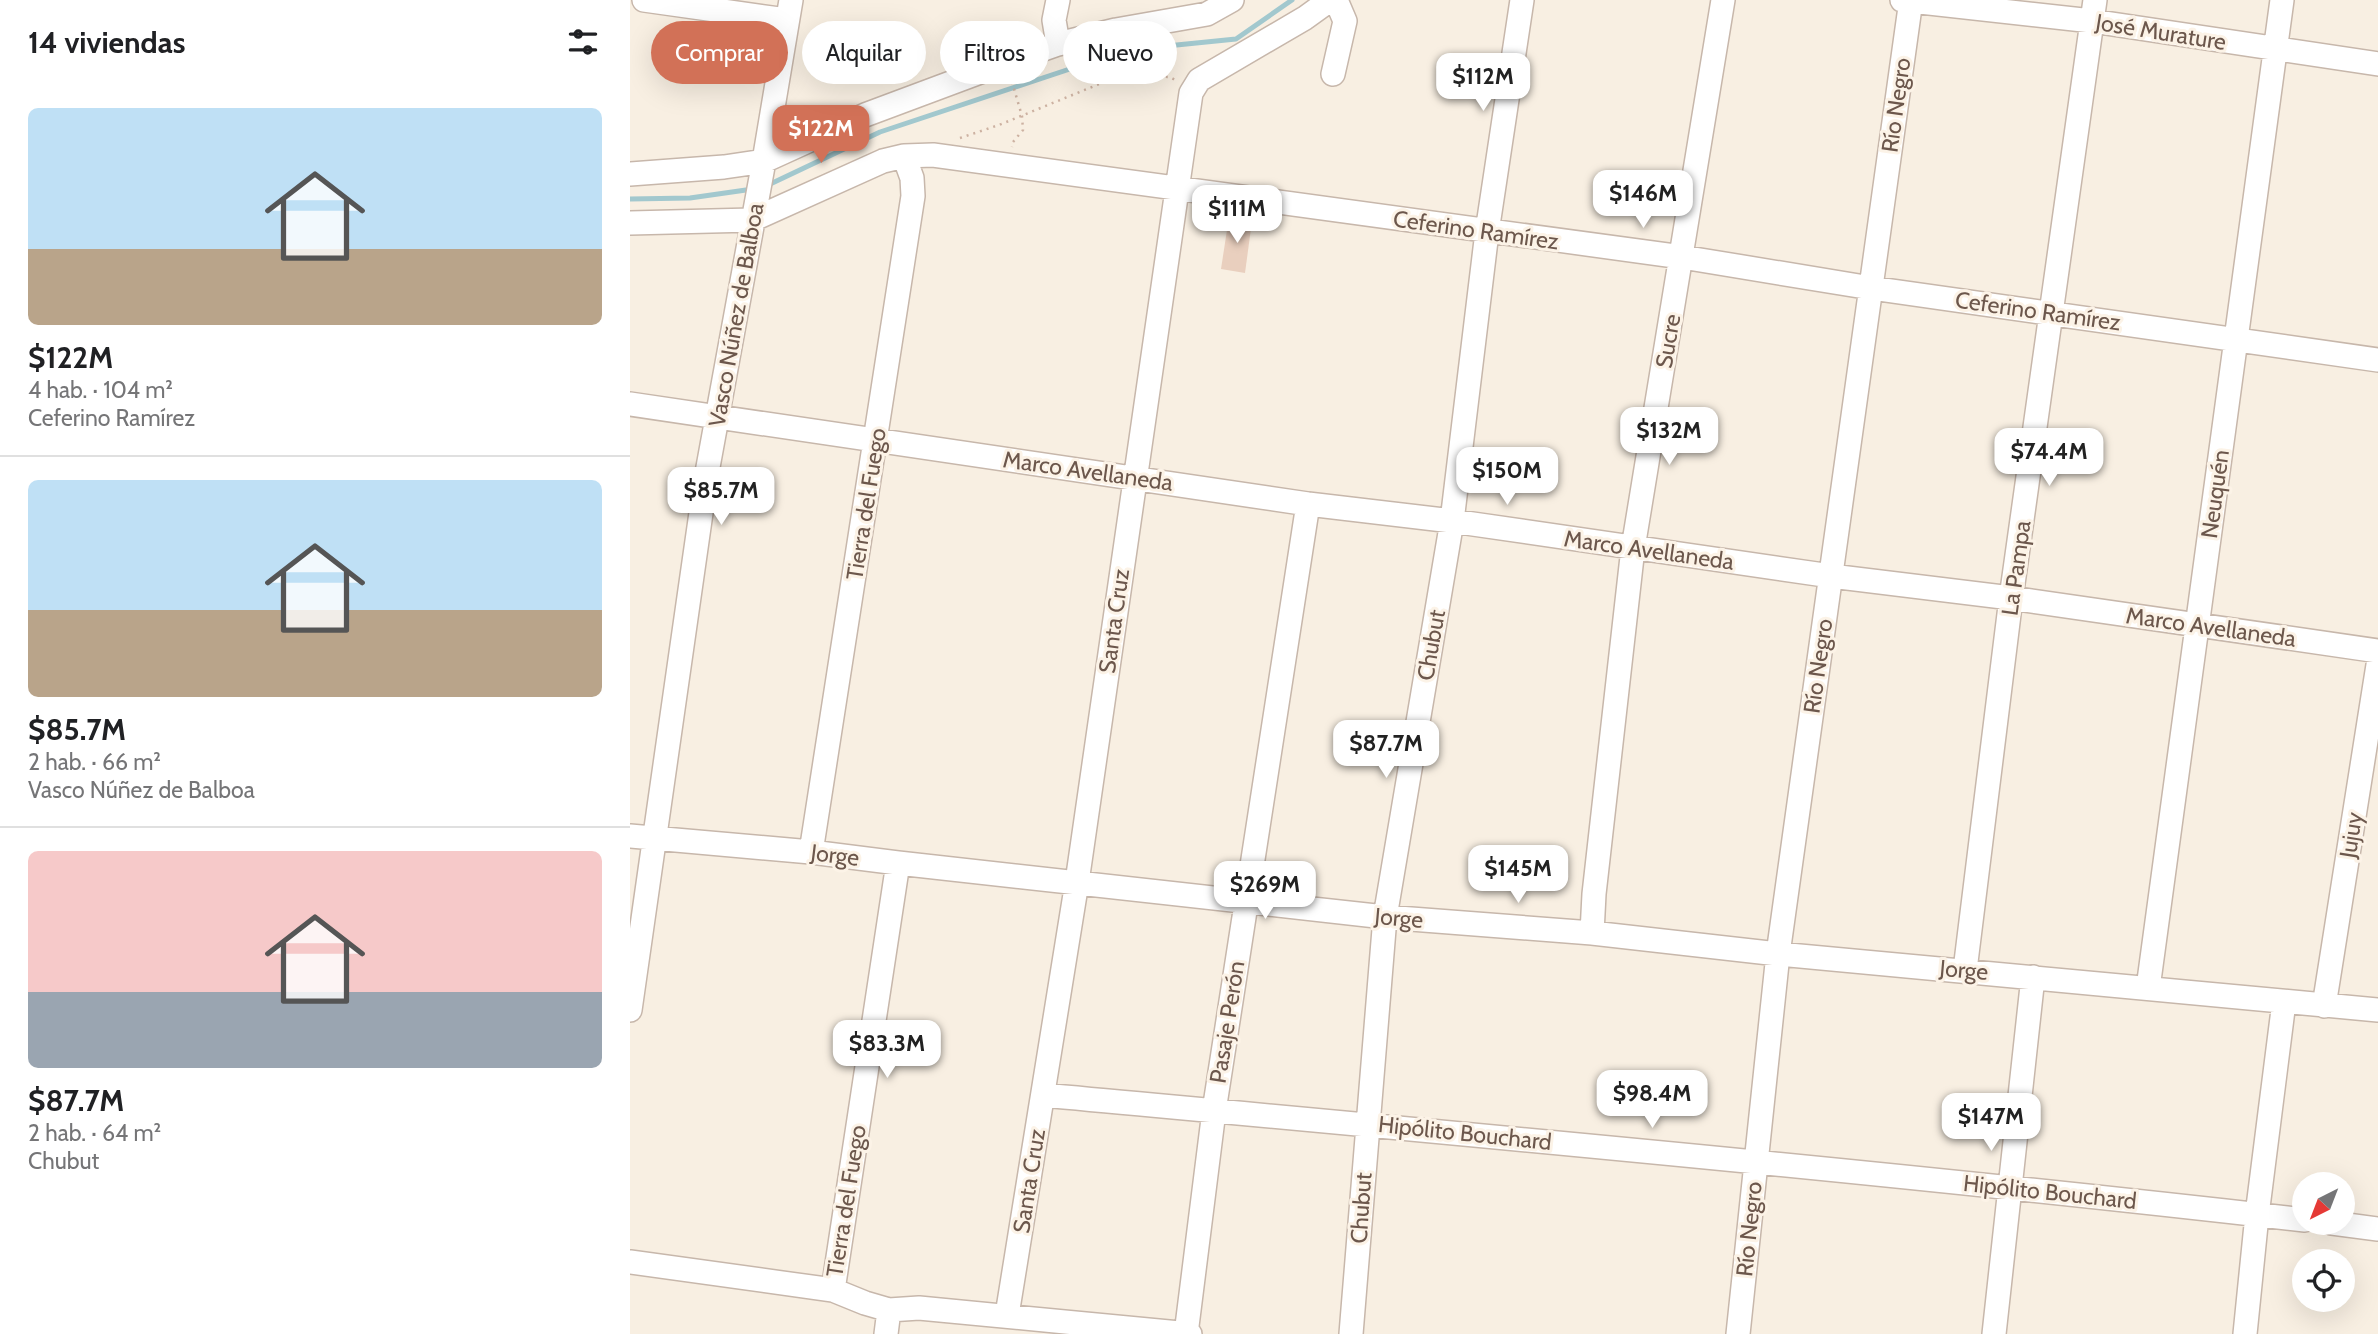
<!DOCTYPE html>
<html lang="es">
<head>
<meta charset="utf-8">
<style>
	:root { --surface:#fff; --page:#f2f2f2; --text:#202124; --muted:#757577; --line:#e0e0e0; --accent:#d27157 }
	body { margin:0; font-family:Cabin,sans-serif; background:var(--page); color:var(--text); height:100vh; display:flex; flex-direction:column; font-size:26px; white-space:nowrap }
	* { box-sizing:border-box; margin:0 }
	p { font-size:23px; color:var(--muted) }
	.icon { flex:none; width:38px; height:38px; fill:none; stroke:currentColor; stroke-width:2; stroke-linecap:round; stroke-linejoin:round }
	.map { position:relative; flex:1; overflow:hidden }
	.panel { display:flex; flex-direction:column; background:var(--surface); width:630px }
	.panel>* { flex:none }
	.top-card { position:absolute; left:21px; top:21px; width:665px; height:63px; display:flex; gap:14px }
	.needle { width:46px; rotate:222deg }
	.tools { position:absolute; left:1662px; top:1172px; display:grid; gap:14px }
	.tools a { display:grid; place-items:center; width:63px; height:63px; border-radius:50%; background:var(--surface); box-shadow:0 7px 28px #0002; font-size:35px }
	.price { position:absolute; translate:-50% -60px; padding:0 16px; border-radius:14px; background:#fff; color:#222; font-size:23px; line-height:46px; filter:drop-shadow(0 2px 4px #0008) }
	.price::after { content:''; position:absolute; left:50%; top:42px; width:21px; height:16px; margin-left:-10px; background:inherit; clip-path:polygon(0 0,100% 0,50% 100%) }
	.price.on { background:var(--accent); color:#fff }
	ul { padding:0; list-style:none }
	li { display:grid; align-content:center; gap:14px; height:371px; padding:0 28px }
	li+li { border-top:2px solid var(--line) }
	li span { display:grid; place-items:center; height:217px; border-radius:10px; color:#555 }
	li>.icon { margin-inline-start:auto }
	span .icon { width:126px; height:126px; fill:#fffc; stroke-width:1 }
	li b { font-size:30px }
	h2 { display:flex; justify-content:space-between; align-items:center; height:84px; padding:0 28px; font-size:30px }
	.chip { padding:0 24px; border-radius:32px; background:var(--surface); box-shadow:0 7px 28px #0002; font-size:24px; line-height:63px }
	.chip.on { background:var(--accent); color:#fff }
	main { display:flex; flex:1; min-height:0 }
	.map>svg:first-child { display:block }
</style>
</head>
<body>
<main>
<section class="panel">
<h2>14 viviendas<svg class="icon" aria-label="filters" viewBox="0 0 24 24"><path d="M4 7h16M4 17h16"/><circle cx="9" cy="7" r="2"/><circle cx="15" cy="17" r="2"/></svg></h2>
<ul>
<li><span style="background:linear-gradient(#bfe0f5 65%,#b9a48a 0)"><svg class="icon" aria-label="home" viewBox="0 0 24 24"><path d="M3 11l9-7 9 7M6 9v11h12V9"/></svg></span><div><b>$122M</b><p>4 hab. · 104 m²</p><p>Ceferino Ramírez</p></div></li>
<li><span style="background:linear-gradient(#bfe0f5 60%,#b9a48a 0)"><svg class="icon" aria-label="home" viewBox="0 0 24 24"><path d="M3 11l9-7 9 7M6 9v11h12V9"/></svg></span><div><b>$85.7M</b><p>2 hab. · 66 m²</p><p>Vasco Núñez de Balboa</p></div></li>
<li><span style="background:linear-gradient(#f6c9c9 65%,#9aa5b1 0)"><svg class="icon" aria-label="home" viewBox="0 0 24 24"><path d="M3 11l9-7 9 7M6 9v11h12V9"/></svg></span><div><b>$87.7M</b><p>2 hab. · 64 m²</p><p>Chubut</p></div></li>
</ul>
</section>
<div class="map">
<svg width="1748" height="1334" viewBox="0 0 1748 1334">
	<rect width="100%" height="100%" fill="#f8efe2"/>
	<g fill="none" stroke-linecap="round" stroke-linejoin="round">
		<path stroke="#a2c8ce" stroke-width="5" d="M 136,186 L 250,132 L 497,50 L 606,39 L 662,0
			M 0,199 L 60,198 L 123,189"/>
	</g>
	<path fill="#e9cfbe" d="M 599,217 L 622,221 L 615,273 L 591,269 Z"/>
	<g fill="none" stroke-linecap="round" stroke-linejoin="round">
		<defs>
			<path id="minor" d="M 14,0 L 157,20
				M 428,0 L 424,20 L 428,44
				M 1272,0 L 1462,21 L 1748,64
				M 703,74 L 715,21 L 706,0
				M 0,174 L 94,167 L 134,161 L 235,115 L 377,62 L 428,44 L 486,30 L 577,14 L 602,0
				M 0,223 L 122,220 L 253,161 L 274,156 L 303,155 L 1052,257 L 1241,288 L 1748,360
				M 0,404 L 678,504 L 822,521 L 1201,576 L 1381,598 L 1748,651
				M 0,836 L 181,852 L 268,863 L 755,917 L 962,933 L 1148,954 L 1748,1010
				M 181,852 L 283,196 L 282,178 L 274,156
				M 962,933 L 964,894 L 1003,548 L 1093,0
				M 1335,970 L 1381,598 L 1465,0
				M 1518,988 L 1652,0
				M 1694,1006 L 1748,665
				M 0,1010 L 76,478 L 134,161 L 161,0
				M 413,1095 C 834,1134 1255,1172 1675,1220
				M 1702,1223 L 1748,1229
				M 0,1262 L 203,1290 L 235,1303 L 259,1310 L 289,1308 L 560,1334
				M 203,1290 L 268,863
				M 377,1315 L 447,882 L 561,93 L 569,80 L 675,18 L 700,0
				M 256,1334 L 259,1310
				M 556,1334 L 584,1111 L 678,504
				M 721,1334 L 755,917 L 822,521 L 857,232 L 892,0
				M 1108,1334 L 1148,954 L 1281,0
				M 1364,1334 L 1403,977
				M 1615,1334 L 1627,1215 L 1654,1002"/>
		</defs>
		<use href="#minor" stroke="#c7b7ab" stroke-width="26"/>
		<path stroke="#cdb2a2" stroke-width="2.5" stroke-dasharray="2 5" stroke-linecap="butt" d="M 517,43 L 523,78
			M 382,82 L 392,116 L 393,130 L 383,142 L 382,147
			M 330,138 L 369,125 L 479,80 L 515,76 L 540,77 L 545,80"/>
		<use href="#minor" stroke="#fff" stroke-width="23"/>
	</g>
	<g text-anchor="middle" stroke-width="6" stroke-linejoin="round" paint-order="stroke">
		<g font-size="23" fill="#6c574c" stroke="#fcf3e7">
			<text transform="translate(1531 32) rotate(9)" y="8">José Murature</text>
			<text transform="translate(1266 105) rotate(-82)" y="8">Río Negro</text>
			<text transform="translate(846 230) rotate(8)" y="8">Ceferino Ramírez</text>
			<text transform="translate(1408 311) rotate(8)" y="8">Ceferino Ramírez</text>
			<text transform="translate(106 315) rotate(-80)" y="8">Vasco Núñez de Balboa</text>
			<text transform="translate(1038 341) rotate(-80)" y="8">Sucre</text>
			<text transform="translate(458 471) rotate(8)" y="8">Marco Avellaneda</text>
			<text transform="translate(1585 494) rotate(-82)" y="8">Neuquén</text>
			<text transform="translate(236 504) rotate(-81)" y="8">Tierra del Fuego</text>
			<text transform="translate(1019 550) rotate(8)" y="8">Marco Avellaneda</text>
			<text transform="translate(1386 568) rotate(-82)" y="8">La Pampa</text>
			<text transform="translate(484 621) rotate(-82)" y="8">Santa Cruz</text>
			<text transform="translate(1581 627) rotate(8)" y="8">Marco Avellaneda</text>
			<text transform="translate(801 645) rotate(-80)" y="8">Chubut</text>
			<text transform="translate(1188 666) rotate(-82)" y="8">Río Negro</text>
			<text transform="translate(1721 835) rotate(-81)" y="8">Jujuy</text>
			<text transform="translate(205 855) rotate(7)" y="8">Jorge</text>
			<text transform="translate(769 918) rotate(5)" y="8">Jorge</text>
			<text transform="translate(1334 970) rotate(5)" y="8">Jorge</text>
			<text transform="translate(597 1022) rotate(-81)" y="8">Pasaje Perón</text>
			<text transform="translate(835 1133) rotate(6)" y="8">Hipólito Bouchard</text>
			<text transform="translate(399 1181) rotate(-81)" y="8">Santa Cruz</text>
			<text transform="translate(1420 1192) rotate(6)" y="8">Hipólito Bouchard</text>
			<text transform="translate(216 1201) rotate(-81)" y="8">Tierra del Fuego</text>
			<text transform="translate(731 1208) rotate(-86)" y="8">Chubut</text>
			<text transform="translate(1119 1229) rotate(-84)" y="8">Río Negro</text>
		</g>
	</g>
</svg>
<div class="tools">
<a><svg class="needle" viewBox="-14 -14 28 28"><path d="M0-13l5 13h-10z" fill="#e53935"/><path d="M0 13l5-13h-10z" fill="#757577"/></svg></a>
<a><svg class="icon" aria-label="locate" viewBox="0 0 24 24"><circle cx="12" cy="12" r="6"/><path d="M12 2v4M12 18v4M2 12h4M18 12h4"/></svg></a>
</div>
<b class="price" style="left:853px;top:113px">$112M</b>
<b class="price on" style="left:191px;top:165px">$122M</b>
<b class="price" style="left:1013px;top:230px">$146M</b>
<b class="price" style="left:607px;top:245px">$111M</b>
<b class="price" style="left:1039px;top:467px">$132M</b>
<b class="price" style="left:1419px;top:488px">$74.4M</b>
<b class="price" style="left:877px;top:507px">$150M</b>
<b class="price" style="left:91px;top:527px">$85.7M</b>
<b class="price" style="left:756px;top:780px">$87.7M</b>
<b class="price" style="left:888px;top:905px">$145M</b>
<b class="price" style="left:635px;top:921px">$269M</b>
<b class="price" style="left:257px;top:1080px">$83.3M</b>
<b class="price" style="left:1022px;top:1130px">$98.4M</b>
<b class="price" style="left:1361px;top:1153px">$147M</b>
<div class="top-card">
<a class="chip on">Comprar</a>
<a class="chip">Alquilar</a>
<a class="chip">Filtros</a>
<a class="chip">Nuevo</a>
</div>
</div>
</main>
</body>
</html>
